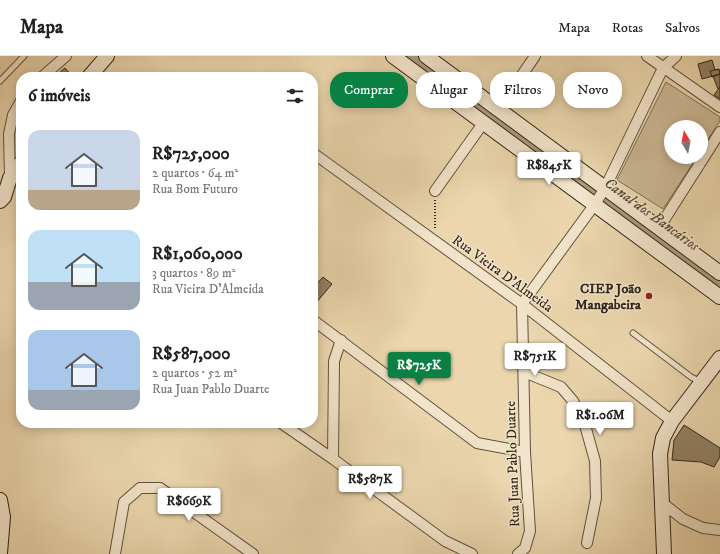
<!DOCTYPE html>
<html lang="pt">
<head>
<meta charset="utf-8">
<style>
	:root { --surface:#fff; --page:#f2f2f2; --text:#202124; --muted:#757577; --line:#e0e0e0; --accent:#0b8043 }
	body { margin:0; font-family:"IM FELL DW Pica",serif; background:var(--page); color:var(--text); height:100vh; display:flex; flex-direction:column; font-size:15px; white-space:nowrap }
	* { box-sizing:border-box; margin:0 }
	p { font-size:13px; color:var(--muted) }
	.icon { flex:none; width:22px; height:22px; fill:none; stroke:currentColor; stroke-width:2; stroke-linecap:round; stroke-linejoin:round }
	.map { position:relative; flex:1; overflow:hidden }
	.drawer { position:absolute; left:16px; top:16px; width:302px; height:356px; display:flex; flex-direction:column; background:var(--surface); border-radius:16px; box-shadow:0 2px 10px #0003 }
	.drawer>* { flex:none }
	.banner { position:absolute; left:330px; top:16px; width:330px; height:36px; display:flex; gap:8px }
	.needle { width:26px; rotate:350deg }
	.buttons { position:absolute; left:664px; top:64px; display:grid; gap:8px }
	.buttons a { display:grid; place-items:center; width:44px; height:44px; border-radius:50%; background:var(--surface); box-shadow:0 2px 10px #0003; font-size:20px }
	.price { position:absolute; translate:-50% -34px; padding:0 9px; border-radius:4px; background:#fff; color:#222; font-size:13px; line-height:26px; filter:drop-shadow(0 1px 2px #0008) }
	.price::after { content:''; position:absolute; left:50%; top:24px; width:12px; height:9px; margin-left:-6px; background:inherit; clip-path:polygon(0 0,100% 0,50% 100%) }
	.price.current { background:var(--accent); color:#fff }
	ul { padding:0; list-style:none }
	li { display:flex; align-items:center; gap:12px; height:100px; padding:0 12px }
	li span { display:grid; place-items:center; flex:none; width:112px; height:80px; border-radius:12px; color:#555 }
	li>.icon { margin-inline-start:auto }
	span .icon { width:48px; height:48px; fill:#fffc; stroke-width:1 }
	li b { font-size:17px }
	h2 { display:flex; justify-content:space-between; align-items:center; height:48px; padding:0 12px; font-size:17px }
	.chip { padding:0 14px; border-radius:16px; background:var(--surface); box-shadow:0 2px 10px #0003; font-size:14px; line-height:36px }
	.chip.current { background:var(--accent); color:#fff }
	header { display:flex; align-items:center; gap:24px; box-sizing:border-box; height:56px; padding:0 20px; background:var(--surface); border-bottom:1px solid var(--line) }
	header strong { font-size:19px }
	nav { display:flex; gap:22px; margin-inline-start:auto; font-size:14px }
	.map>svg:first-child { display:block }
</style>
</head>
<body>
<header>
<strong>Mapa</strong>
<nav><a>Mapa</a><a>Rotas</a><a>Salvos</a></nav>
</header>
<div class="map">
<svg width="720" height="498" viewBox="0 0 720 498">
	<rect width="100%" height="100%" fill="#ebd6ad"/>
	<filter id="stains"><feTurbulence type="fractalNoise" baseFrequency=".005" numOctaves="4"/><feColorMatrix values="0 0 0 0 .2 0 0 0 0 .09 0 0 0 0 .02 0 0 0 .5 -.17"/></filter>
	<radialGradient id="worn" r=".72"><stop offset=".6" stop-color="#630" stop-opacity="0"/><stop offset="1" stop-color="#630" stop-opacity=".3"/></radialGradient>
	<path fill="#cbb894" stroke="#7e7056" d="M 666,26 L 720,61 L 720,65 L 701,94 L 701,71 L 671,71 L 671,101 L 697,101 L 663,153 L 617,124 Z"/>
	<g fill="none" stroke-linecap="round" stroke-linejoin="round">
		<path stroke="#ac9a7b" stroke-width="13" d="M 410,0 L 720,227"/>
	</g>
	<path fill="#928266" stroke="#312719" d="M 712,4 L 715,14 L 719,13 L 720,18 L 702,23 L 698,8 Z
		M 65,12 L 71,19 L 69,21 L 54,21 Z
		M 719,13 L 720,18 L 712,21 L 710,15 Z
		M 720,18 L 720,31 L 718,33 L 713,20 Z
		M 720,31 L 720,43 L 714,39 Z
		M 323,221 L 332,228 L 315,248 L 313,246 L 313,232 Z
		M 684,369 L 720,392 L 720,401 L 714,411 L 701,406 L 672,404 L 674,384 Z"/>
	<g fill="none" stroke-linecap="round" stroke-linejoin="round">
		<defs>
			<path id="lane" d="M 0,25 L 24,0
				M 633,277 L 691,321 L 701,326"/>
			<path id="street" d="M 647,0 L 720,51
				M 42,21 L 66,0
				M 498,54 L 535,0
				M 313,97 L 522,248 L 672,365
				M 10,122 L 9,78 L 13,59 L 21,45
				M 435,135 L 484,66
				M 659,172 L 720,76
				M 313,264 L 477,387 L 525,396
				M 524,316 L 561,331 L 573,345 L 585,369 L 595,405 L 596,442 L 587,487
				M 281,367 L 333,403 L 445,485 L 472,498
				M 333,403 L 334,305 L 341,284
				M 661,446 L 683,463 L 703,472 L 720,474
				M 115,498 L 124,446 L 140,432 L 160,432 L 253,498
				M 518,498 L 525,492 L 530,475 L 525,396 L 522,248 L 595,148 L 605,132 L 663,12 L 676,0"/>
			<path id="secondary" d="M 393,0 L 720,241
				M 426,0 L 720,217
				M 89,21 L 107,0
				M 0,145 L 4,141 L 10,122 L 21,107
				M 0,444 L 3,461 L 0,497
				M 664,498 L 660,398 L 663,382 L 672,365 L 720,302"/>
		</defs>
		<use href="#lane" stroke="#60533e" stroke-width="7"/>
		<use href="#street" stroke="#60533e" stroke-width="12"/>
		<use href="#secondary" stroke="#312719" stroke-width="16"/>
		<path stroke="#312719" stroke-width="2" stroke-dasharray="1 2" stroke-linecap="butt" d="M 435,172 L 435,144"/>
		<use href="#lane" stroke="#f2e4ca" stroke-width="5"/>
		<use href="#street" stroke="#f2e4ca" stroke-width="10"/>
		<use href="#secondary" stroke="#f2e4ca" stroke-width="14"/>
	</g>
	<circle fill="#8f2418" stroke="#f2e4ca" stroke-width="1.5" cx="649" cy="240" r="4"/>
	<g text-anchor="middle" stroke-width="3" stroke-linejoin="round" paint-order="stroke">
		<g font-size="14" fill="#312719" stroke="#f2e4ca">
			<text transform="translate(503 217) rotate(36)" y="5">Rua Vieira D'Almeida</text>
			<text transform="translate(512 408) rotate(-92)" y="5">Rua Juan Pablo Duarte</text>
		</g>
		<g font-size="14" font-weight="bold" fill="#312719" stroke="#f2e4ca" text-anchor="end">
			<text x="641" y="237">CIEP João<tspan x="641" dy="16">Mangabeira</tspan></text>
		</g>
		<g font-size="15" font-style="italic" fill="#564a36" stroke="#f2e4ca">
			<text transform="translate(652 158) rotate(36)" y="5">Canal dos Bancários</text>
		</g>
	</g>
	<rect width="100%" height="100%" filter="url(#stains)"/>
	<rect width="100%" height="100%" fill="url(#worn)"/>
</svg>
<div class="buttons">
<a><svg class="needle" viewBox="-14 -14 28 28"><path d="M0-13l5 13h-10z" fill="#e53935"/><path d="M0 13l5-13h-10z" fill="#757577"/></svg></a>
</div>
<b class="price" style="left:549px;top:130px">R$845K</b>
<b class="price" style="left:535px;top:321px">R$751K</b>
<b class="price current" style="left:419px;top:330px">R$725K</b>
<b class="price" style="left:600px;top:380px">R$1.06M</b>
<b class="price" style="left:370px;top:444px">R$587K</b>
<b class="price" style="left:189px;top:466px">R$669K</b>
<div class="banner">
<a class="chip current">Comprar</a>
<a class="chip">Alugar</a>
<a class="chip">Filtros</a>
<a class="chip">Novo</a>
</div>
<section class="drawer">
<h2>6 imóveis<svg class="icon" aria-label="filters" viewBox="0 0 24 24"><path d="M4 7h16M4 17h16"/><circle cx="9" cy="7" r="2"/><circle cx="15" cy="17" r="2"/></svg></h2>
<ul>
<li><span style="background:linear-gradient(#c9d6e8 75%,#b9a48a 0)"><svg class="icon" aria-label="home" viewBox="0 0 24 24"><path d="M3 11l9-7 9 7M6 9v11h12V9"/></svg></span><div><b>R$725,000</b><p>2 quartos · 64 m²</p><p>Rua Bom Futuro</p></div></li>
<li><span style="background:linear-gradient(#bfe0f5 65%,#9aa5b1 0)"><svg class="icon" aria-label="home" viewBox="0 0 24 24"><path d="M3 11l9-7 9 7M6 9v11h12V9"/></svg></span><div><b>R$1,060,000</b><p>3 quartos · 89 m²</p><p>Rua Vieira D'Almeida</p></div></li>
<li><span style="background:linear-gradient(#a9c7e8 75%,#9aa5b1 0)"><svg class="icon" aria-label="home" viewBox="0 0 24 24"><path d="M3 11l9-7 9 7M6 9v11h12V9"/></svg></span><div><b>R$587,000</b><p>2 quartos · 52 m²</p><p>Rua Juan Pablo Duarte</p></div></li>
</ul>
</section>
</div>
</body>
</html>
